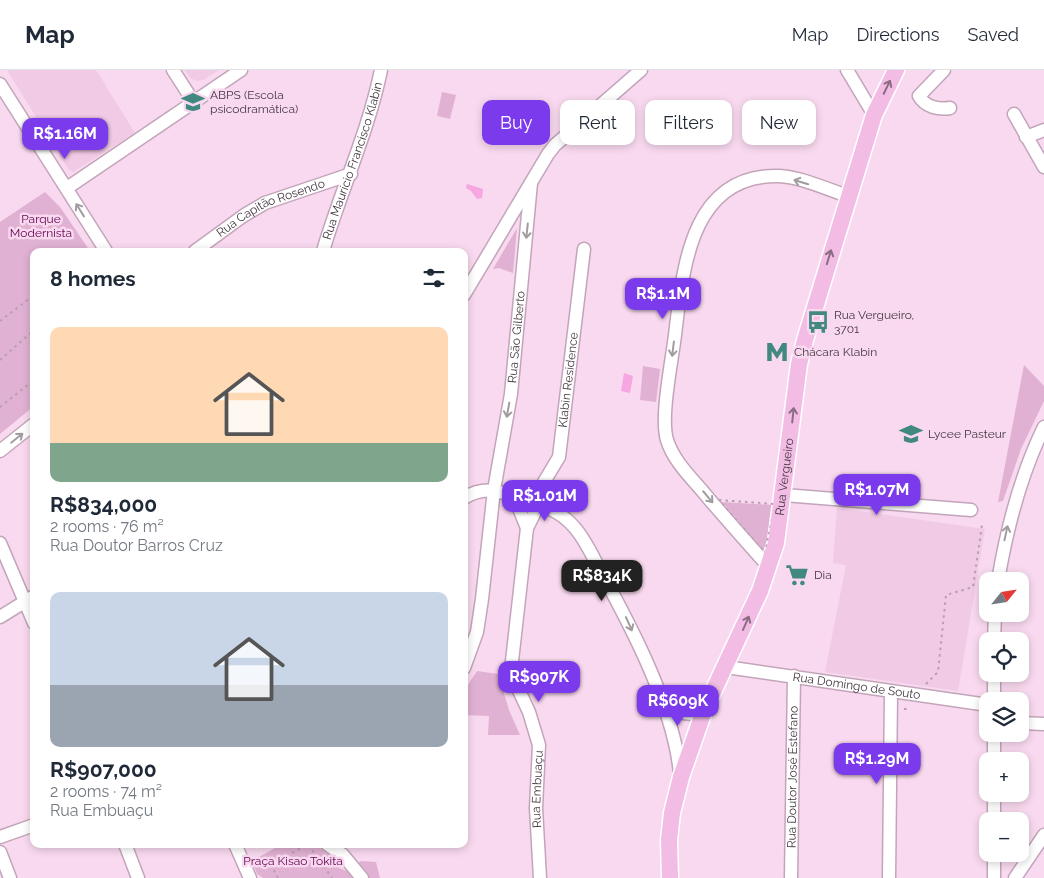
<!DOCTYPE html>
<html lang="en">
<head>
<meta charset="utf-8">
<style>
	:root { --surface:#fff; --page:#f2f2f3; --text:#1f2937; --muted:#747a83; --line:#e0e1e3; --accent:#7c3aed }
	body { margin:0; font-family:Raleway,sans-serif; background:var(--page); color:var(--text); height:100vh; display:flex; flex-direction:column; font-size:19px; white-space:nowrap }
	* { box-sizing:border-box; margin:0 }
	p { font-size:16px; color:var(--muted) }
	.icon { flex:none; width:28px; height:28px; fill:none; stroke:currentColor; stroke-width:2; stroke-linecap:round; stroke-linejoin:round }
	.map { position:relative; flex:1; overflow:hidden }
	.details { position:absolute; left:30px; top:178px; width:438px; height:600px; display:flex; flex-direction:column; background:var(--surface); border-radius:10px; box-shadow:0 2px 8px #0003 }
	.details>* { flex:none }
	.top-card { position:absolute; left:482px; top:30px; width:475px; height:45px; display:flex; gap:10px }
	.needle { width:32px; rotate:60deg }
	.fabs { position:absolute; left:979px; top:502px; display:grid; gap:10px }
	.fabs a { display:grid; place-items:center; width:50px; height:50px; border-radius:10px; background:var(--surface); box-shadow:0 2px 8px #0003; font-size:25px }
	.price { position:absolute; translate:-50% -42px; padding:0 11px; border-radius:10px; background:var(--accent); color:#fff; font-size:16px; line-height:32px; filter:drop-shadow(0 1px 2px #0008) }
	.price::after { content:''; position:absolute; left:50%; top:30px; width:15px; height:11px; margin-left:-8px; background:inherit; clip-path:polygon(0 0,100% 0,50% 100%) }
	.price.on { background:#222; color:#fff }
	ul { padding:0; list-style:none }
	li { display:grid; align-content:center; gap:10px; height:265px; padding:0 20px }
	li span { display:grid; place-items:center; height:155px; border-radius:10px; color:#555 }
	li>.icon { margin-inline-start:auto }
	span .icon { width:90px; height:90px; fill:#fffc; stroke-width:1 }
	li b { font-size:21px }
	h2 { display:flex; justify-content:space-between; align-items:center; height:60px; padding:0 20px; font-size:21px }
	.tag { padding:0 18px; border-radius:10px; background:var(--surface); box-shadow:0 2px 8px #0003; font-size:18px; line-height:45px }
	.tag.on { background:var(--accent); color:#fff }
	header { display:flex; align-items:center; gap:30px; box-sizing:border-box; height:70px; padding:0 25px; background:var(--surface); border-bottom:1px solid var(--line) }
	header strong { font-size:24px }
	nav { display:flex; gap:28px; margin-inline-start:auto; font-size:18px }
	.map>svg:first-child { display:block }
</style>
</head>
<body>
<header>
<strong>Map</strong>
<nav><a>Map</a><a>Directions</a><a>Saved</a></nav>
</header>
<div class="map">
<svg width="1044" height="808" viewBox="0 0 1044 808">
	<rect width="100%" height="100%" fill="#f9d9ef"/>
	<path fill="#f1cae5" d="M 7,0 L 96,0 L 135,63 L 73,102 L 69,100 Z
		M 185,0 L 219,0 L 203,10 L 197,11 L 190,8 Z
		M 837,438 L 985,459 L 958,621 L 825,602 L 846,495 L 833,493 Z"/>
	<path fill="#e1b1d3" d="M 442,22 L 456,25 L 450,49 L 437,46 Z
		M 45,122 L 60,137 L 90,181 L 34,181 L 34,336 L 0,364 L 0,152 Z
		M 517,158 L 513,203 L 499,198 L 493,199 Z
		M 1024,295 L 1044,316 L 1044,331 L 1021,379 L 1003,431 L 998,432 Z
		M 643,296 L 660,299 L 656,332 L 640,330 Z
		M 722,432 L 774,435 L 765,482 Z
		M 477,601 L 498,604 L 509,640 L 520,665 L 488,665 L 489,646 L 464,645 L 464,621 Z
		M 282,774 L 322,774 L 339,798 L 347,801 L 361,791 L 376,792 L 380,808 L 263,808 L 257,804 L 252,791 Z"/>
	<path fill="#f6a6e0" d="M 467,114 L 483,119 L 482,128 L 477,129 L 471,121 L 466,118 Z
		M 624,303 L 633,306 L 630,323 L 621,321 Z"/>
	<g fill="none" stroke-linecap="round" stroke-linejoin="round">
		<defs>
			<g id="minor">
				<path d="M 173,0 L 193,31"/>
				<path d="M 847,0 L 874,45"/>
				<path d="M 944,0 L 919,26 C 925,37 939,40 950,38"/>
				<path d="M 0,14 L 106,181"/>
				<path d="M 1014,44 L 1044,97"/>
				<path d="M 1026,67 L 1044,60"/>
				<path d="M 67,118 L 241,0"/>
				<path id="s1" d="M 195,181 L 243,146 L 265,133 L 351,104"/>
				<path id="s2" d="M 323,181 C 341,120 368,63 381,0"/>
				<path d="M 464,225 L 548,84 L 555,75 L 641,0"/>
				<path d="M 0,381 L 34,354"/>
				<path d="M 784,425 L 971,440"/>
				<path d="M 514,426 L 527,458"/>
				<path d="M 464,428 C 482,417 495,420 514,426 C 532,432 552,437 566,449 C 581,461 591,483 600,500 C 632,558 674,638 680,704"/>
				<path d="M 0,473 L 34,553"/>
				<path d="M 769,497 C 749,475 729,452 709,429 C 695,411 674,393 667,370 C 660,347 672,291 675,265 C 683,199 690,104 779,106 C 801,107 826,119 848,126"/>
				<path d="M 998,511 C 1007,457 1020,406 1044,357"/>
				<path d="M 0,547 L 34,526"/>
				<path d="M 994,571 L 995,544"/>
				<path id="s3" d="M 726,597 L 988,635"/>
				<path id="s4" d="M 464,598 L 477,562 L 482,529 L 494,420 L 511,324 L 531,113"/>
				<path d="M 994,604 L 994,631"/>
				<path d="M 660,628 C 675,641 685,648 704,641"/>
				<path d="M 1020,653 L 1044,654"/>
				<path d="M 994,691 L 994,664"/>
				<path d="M 994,751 L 994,724"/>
				<path d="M 0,767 L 34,755"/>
				<path d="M 125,774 L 138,808"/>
				<path d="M 235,774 L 250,808"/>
				<path d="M 327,774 L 343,785 L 362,808"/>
				<path d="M 0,782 L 10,808"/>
				<path id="s5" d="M 540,808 L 536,738 L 539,675 L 529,642 L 515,612 L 512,591 L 527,458 L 539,434 L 544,412 L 559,387 L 584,179"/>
				<path id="s6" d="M 791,808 L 794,606"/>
				<path d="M 889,808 L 891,622"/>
				<path d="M 994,808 L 994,784"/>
				<path d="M 1015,808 L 1044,765"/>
			</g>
			<g id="major">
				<path id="s7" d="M 670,808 L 669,770 L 672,743 L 681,707 L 704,641 L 760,521 L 776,473 L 799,294 L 805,270 L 874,45 L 896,0"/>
			</g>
		</defs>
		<use href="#minor" stroke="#c3a5ba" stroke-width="15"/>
		<use href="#major" stroke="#fff" stroke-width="19"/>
		<path stroke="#b89fb0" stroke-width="2" stroke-dasharray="2.5 4" stroke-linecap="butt" d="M 0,251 L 34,225
			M 0,290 L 34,260
			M 0,337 L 34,310
			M 719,430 L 775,434 L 765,483 Z
			M 926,614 L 938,602 L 946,525 L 973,517 L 982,455
			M 904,639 L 907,639
			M 278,808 L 271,795 L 308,774 L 332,808"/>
		<use href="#minor" stroke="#fff" stroke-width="12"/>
		<use href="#major" stroke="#f2bce4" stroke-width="16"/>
	</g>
	<defs><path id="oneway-shaft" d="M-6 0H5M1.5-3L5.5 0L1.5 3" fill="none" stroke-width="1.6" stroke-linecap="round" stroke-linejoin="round" transform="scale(1.25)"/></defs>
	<g stroke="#8a6d82">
		<use href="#oneway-shaft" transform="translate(887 17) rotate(-64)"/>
		<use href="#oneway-shaft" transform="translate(829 187) rotate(-73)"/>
		<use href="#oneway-shaft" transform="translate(793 345) rotate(-84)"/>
		<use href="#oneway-shaft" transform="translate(746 553) rotate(-66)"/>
	</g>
	<g stroke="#a29ca0">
		<use href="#oneway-shaft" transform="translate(801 112) rotate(-163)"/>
		<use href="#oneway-shaft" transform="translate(80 140) rotate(-122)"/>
		<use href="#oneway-shaft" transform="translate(527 161) rotate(96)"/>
		<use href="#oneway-shaft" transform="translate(673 279) rotate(97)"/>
		<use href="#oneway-shaft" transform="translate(508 340) rotate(100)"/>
		<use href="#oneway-shaft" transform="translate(17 368) rotate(-39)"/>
		<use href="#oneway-shaft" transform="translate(708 427) rotate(50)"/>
		<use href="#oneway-shaft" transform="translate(1006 463) rotate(-78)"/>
		<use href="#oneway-shaft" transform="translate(629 554) rotate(66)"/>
	</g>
	<defs>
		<symbol id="university-bare" viewBox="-9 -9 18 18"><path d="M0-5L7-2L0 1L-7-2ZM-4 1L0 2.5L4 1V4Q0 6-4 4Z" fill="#418881" stroke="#f9d9ef" stroke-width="2.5" paint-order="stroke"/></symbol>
		<symbol id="bus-bare" viewBox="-9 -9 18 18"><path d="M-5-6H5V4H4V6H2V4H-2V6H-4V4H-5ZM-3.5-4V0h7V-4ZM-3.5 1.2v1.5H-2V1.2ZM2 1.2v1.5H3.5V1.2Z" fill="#418881" stroke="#f9d9ef" stroke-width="2.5" paint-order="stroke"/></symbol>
		<symbol id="metro-bare" viewBox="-9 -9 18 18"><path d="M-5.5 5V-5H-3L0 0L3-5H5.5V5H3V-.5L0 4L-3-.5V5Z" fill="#418881" stroke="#f9d9ef" stroke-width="2.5" paint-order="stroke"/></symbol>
		<symbol id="school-bare" viewBox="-9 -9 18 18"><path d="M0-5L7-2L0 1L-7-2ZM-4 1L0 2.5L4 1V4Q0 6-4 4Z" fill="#418881" stroke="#f9d9ef" stroke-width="2.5" paint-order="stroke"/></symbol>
		<symbol id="supermarket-bare" viewBox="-9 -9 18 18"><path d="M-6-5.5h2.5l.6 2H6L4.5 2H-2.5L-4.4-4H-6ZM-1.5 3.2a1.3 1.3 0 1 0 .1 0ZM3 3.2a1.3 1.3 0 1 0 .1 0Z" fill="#418881" stroke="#f9d9ef" stroke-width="2.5" paint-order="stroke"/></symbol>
	</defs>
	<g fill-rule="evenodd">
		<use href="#university-bare" x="177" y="16" width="32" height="32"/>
		<use href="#bus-bare" x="802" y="236" width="32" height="32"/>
		<use href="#metro-bare" x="761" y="266" width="32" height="32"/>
		<use href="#school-bare" x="895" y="348" width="32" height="32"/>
		<use href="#supermarket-bare" x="781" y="489" width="32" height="32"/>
	</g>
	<g text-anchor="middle" stroke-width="5" stroke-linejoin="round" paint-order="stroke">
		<g font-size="12" fill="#443841" stroke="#f9d9ef" text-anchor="start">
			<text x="210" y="29">ABPS (Escola<tspan x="210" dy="14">psicodramática)</tspan></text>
			<text x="834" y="249">Rua Vergueiro,<tspan x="834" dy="14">3701</tspan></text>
			<text x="794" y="286">Chácara Klabin</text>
			<text x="928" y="368">Lycee Pasteur</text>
			<text x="814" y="509">Dia</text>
		</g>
		<g font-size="12" fill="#443841" stroke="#f9d9ef">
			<text dy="4" stroke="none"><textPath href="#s2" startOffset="95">Rua Maurício Francisco Klabin</textPath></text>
			<text dy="4" stroke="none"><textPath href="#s1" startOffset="88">Rua Capitão Rosendo</textPath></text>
			<text dy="4" stroke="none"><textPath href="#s4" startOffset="336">Rua São Gilberto</textPath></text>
			<text dy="4" stroke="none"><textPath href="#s5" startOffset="512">Klabin Residence</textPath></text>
			<text dy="4" stroke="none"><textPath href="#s7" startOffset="422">Rua Vergueiro</textPath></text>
			<text dy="4" stroke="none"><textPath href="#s3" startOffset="132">Rua Domingo de Souto</textPath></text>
			<text dy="4" stroke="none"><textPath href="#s6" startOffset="101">Rua Doutor José Estefano</textPath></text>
			<text dy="4" stroke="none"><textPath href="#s5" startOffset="89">Rua Embuaçu</textPath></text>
		</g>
		<g font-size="12" fill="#630152" stroke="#f9d9ef">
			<text x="41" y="153">Parque<tspan x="41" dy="14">Modernista</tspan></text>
			<text x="293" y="795">Praça Kisao Tokita</text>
		</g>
	</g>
</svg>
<div class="fabs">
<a><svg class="needle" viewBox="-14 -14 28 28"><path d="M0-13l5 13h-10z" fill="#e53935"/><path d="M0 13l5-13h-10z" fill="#747a83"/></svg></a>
<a><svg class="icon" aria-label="locate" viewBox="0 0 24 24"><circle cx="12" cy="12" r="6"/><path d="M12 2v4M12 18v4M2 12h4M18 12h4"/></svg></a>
<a><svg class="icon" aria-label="layers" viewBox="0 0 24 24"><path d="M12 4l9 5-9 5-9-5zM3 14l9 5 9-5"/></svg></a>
<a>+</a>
<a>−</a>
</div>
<b class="price" style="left:65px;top:90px">R$1.16M</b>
<b class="price" style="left:663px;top:250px">R$1.1M</b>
<b class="price" style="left:877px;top:446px">R$1.07M</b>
<b class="price" style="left:545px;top:452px">R$1.01M</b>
<b class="price on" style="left:602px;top:532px">R$834K</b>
<b class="price" style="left:539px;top:633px">R$907K</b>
<b class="price" style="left:678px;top:657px">R$609K</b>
<b class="price" style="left:877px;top:715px">R$1.29M</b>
<div class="top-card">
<a class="tag on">Buy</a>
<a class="tag">Rent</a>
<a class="tag">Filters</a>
<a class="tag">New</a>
</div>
<section class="details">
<h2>8 homes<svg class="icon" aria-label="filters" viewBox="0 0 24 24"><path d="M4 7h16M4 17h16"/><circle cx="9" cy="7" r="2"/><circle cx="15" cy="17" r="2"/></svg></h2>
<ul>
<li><span style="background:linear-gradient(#ffd9b3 75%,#7fa58c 0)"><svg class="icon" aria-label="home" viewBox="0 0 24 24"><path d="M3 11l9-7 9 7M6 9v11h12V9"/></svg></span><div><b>R$834,000</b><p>2 rooms · 76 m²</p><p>Rua Doutor Barros Cruz</p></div></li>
<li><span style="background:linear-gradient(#c9d6e8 60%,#9aa5b1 0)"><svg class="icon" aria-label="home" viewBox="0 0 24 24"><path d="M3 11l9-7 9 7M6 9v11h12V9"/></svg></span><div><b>R$907,000</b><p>2 rooms · 74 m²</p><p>Rua Embuaçu</p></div></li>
</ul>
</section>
</div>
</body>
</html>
